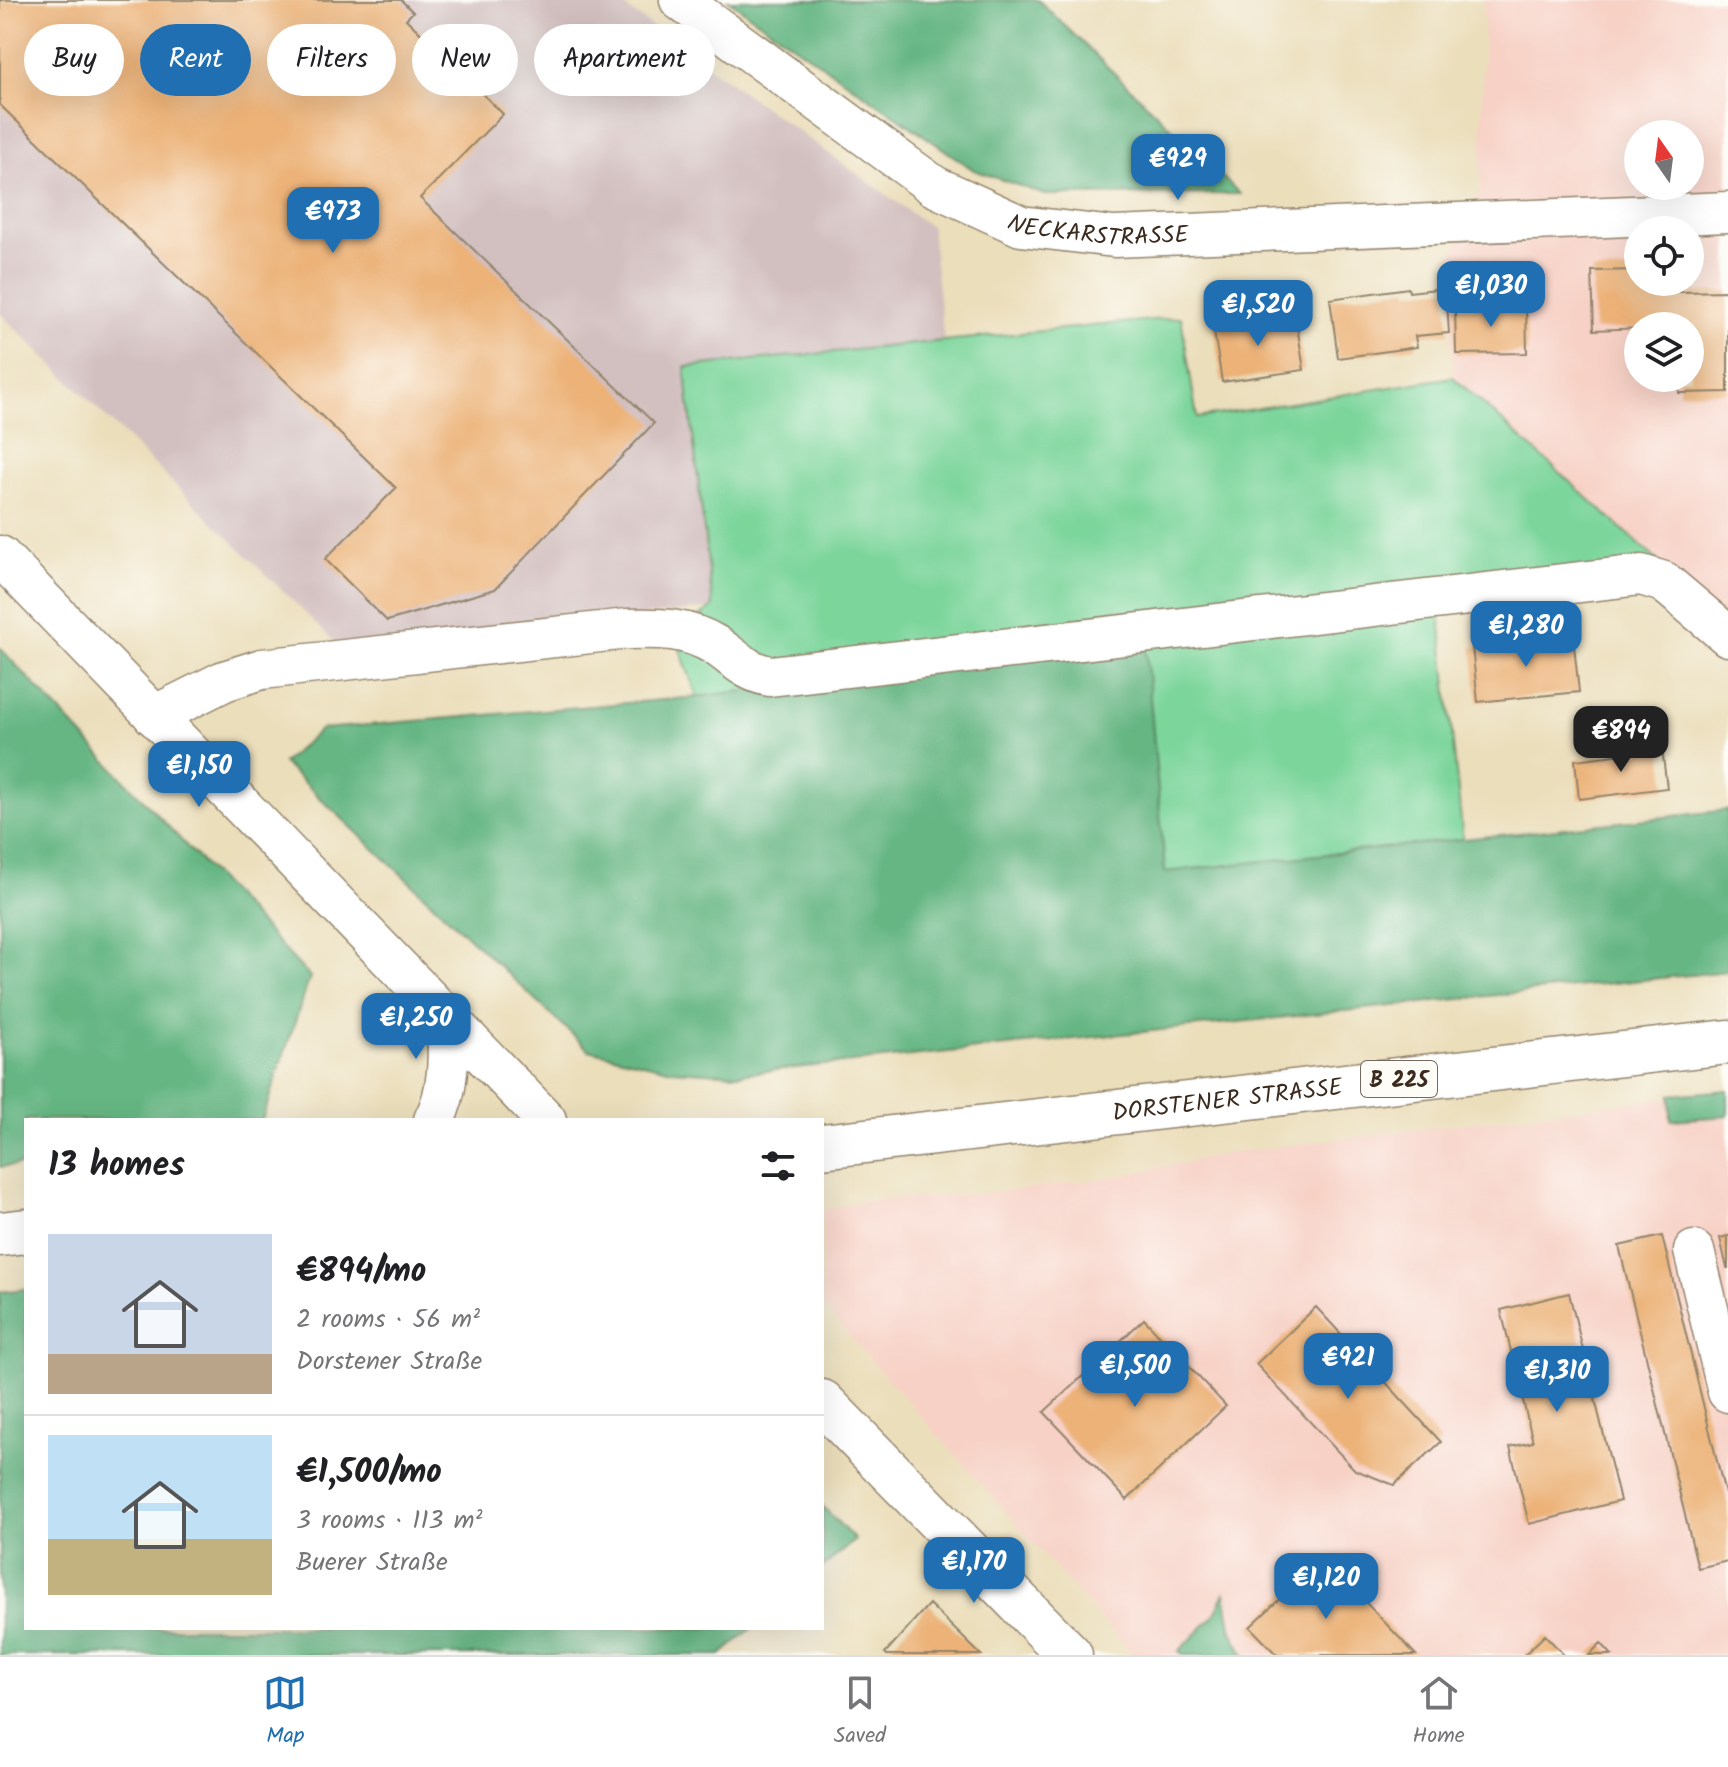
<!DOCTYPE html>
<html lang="en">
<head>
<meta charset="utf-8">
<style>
	:root { --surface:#fff; --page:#f2f2f2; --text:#202124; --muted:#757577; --line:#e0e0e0; --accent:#1f6fb2 }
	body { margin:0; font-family:Kalam,sans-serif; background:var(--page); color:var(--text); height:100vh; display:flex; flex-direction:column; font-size:30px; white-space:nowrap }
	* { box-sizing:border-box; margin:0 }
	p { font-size:26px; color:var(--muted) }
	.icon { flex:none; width:44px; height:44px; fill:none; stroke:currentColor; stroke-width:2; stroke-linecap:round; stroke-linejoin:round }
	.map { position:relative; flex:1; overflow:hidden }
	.details { position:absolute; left:24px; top:1118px; width:800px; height:512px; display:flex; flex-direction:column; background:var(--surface); border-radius:0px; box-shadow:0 8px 32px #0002 }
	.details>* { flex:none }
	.hud { position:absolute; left:24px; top:24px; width:800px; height:72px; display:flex; gap:16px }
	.needle { width:52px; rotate:346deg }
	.controls { position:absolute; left:1624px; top:120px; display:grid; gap:16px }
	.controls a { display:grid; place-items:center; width:80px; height:80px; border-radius:50%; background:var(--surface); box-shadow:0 8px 32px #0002; font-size:40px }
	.price { position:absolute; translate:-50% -68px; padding:0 18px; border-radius:16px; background:var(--accent); color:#fff; font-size:26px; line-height:52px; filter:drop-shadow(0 2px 4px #0008) }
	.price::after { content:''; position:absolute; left:50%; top:48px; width:24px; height:18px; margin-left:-12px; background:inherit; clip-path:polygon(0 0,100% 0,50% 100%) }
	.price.active { background:#222; color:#fff }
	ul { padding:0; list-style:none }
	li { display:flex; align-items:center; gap:24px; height:200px; padding:0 24px }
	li+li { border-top:2px solid var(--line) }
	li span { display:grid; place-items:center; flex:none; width:224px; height:160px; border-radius:0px; color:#555 }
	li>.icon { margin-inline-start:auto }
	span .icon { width:96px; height:96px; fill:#fffc; stroke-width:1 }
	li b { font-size:34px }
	h2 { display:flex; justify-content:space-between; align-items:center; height:96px; padding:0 24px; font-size:34px }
	.chip { padding:0 28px; border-radius:36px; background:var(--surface); box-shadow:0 8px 32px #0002; font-size:28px; line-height:72px }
	.chip.active { background:var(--accent); color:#fff }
	.menu { display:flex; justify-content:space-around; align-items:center; height:112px; border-top:2px solid var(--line); background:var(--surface); font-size:22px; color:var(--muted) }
	.menu a { display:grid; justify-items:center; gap:4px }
	.menu .active { color:var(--accent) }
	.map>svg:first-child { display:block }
</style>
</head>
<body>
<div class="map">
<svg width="1728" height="1655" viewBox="0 0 1728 1655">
	<rect width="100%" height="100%" fill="#fdfcf7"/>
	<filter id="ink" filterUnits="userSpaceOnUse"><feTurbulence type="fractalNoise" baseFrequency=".0125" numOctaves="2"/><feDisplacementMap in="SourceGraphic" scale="16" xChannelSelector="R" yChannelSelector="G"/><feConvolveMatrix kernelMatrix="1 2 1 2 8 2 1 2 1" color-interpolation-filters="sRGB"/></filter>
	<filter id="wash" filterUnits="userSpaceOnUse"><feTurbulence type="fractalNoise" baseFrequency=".006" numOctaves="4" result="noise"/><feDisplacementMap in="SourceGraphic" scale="32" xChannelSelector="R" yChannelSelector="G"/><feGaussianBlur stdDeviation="1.8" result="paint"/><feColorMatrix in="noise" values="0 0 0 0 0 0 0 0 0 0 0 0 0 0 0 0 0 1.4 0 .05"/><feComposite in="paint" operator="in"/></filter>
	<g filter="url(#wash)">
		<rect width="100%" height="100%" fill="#ebdebb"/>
		<path fill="#f7d1c6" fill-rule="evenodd" d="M 1484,0 L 1728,0 L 1728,624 L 1453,377 L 1451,258 L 1481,190 ZM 1638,134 L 1690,134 L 1690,186 L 1638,186 ZM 1638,230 L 1690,230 L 1690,282 L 1638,282 ZM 1638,326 L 1690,326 L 1690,378 L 1638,378 Z
			M 1728,1090 L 1728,1655 L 1133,1655 L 822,1305 L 822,1211 L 856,1202 L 1012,1191 L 1129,1174 L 1235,1152 Z"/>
		<path fill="#d2bfbf" d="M 0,0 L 615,0 L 931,227 L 944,342 L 686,367 L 713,608 L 343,650 L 0,313 Z"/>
		<path fill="#7cd59b" stroke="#5c805c" stroke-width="2" d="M 1181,317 L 1197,418 L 1453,377 L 1659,562 L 1437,588 L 1463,840 L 1165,872 L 1144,639 L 697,697 L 675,635 L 713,607 L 685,367 Z"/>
		<path fill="#65b683" stroke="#507050" stroke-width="2" d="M 728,0 L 1038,0 L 1240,194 L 1045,195 L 974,170 Z
			M 1145,639 L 1165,872 L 1728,810 L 1728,971 L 738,1074 L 672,1070 L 589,1050 L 283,763 L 321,729 L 697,697 Z
			M 0,648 L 310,977 L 262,1120 L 26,1120 L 26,1164 L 0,1167 Z
			M 1728,1090 L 1728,1116 L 1671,1120 L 1670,1095 Z
			M 26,1289 L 26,1628 L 752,1628 L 721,1655 L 0,1655 L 0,1292 Z
			M 822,1506 L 855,1540 L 822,1568 Z
			M 1225,1593 L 1232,1632 L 1245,1655 L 1183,1655 L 1179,1651 L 1214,1616 Z"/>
		<g id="blocks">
			<path fill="#ecb278" d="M 0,0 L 401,0 L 413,12 L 406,19 L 503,114 L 420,198 L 654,423 L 495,589 L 387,621 L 325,559 L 396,488 L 0,105 Z
				M 1638,270 L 1638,282 L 1676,282 L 1677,292 L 1728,291 L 1728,392 L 1679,393 L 1679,378 L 1690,378 L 1690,326 L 1594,330 L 1592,271 Z
				M 1408,288 L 1409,292 L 1446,288 L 1449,333 L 1415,336 L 1417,347 L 1338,358 L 1330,299 Z
				M 1526,304 L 1527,353 L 1456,354 L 1455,306 Z
				M 1295,313 L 1304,370 L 1222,382 L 1213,325 Z
				M 1573,636 L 1579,692 L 1478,702 L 1472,647 Z
				M 1662,749 L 1667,788 L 1579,799 L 1575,760 Z
				M 1662,1236 L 1728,1506 L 1728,1561 L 1698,1568 L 1619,1246 Z
				M 1728,1236 L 1728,1268 L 1727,1268 L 1720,1238 Z
				M 1569,1293 L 1620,1501 L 1529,1524 L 1510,1447 L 1533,1442 L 1501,1310 Z
				M 1316,1307 L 1441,1442 L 1394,1485 L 1355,1470 L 1256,1364 Z
				M 1144,1319 L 1226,1406 L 1127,1500 L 1044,1412 Z
				M 1323,1558 L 1416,1655 L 1277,1655 L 1250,1627 Z
				M 929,1604 L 981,1655 L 887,1655 L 885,1653 Z
				M 1545,1635 L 1564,1655 L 1524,1655 Z
				M 1601,1643 L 1612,1655 L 1589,1655 Z"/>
		</g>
	</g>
	<g filter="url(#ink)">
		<use href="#blocks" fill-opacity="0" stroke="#93846c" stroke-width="2"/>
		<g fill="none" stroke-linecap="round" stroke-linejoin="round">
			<defs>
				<g id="minor">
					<path id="s1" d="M 680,0 L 934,186 L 1021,226 L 1114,237 L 1728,212"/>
					<path d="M 0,556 L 546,1120"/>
					<path d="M 154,716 L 224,681 L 262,669 L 628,629 C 660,628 687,628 715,645 C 735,658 746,672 770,676 L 1641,575 L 1664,582 L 1728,636"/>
					<path d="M 434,1120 C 451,1088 448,1050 447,1015"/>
					<path d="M 1694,1251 L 1728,1392"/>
				</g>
				<g id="major">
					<path id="s2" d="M 822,1146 L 1728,1042"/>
					<path d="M 0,1234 L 26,1231"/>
					<path d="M 822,1402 L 1070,1655"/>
				</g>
			</defs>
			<use href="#minor" stroke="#93846c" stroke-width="43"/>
			<use href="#major" stroke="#93846c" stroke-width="47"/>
			<use href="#minor" stroke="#fff" stroke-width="40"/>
			<use href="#major" stroke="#fff" stroke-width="44"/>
		</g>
	</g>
	<g text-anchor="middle" stroke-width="6" stroke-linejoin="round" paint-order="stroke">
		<rect fill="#fdfcf7" stroke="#75695f" stroke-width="2" x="1361" y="1061" width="76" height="36" rx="6"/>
		<g font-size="22" font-weight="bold" fill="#3b2a1e">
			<text x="1399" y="1087">B 225</text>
		</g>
		<g font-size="24" fill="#3b2a1e" stroke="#fdfcf7">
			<text dy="8" stroke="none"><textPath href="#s1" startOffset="488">NECKARSTRASSE</textPath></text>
			<text dy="8" stroke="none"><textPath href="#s2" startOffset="408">DORSTENER STRASSE</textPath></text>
		</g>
	</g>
</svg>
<div class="controls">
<a><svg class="needle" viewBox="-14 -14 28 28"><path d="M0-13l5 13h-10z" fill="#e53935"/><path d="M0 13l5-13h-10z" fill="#757577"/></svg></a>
<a><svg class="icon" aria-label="locate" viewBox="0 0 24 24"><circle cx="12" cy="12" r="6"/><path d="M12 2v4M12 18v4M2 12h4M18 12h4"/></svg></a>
<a><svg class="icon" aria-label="layers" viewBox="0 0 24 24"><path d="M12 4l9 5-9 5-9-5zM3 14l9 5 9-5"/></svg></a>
</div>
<b class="price" style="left:1178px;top:202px">€929</b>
<b class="price" style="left:333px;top:255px">€973</b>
<b class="price" style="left:1491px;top:329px">€1,030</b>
<b class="price" style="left:1258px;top:348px">€1,520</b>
<b class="price" style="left:1526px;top:669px">€1,280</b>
<b class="price active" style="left:1621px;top:774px">€894</b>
<b class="price" style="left:199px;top:809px">€1,150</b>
<b class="price" style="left:416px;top:1061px">€1,250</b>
<b class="price" style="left:1348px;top:1401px">€921</b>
<b class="price" style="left:1135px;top:1409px">€1,500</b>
<b class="price" style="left:1557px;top:1414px">€1,310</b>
<b class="price" style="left:974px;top:1605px">€1,170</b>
<b class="price" style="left:1326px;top:1621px">€1,120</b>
<div class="hud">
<a class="chip">Buy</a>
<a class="chip active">Rent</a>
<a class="chip">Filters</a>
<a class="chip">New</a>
<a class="chip">Apartment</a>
</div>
<section class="details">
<h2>13 homes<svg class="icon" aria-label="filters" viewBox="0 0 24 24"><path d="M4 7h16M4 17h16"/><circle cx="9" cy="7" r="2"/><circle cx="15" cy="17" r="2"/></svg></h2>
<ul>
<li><span style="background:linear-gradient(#c9d6e8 75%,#b9a48a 0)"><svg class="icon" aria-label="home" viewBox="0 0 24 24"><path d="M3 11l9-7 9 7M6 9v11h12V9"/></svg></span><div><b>€894/mo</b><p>2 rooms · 56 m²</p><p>Dorstener Straße</p></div></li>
<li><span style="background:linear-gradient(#bfe0f5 65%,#c2b280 0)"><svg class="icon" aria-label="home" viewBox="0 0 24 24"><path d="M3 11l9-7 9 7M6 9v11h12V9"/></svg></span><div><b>€1,500/mo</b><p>3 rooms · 113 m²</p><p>Buerer Straße</p></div></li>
</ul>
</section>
</div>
<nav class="menu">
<a class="active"><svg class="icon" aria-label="map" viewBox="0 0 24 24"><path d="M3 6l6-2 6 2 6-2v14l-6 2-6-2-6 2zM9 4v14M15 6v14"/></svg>Map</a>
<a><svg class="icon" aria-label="saved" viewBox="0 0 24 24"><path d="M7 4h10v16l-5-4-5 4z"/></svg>Saved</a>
<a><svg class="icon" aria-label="home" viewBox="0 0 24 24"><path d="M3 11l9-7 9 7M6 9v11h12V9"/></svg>Home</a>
</nav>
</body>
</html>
